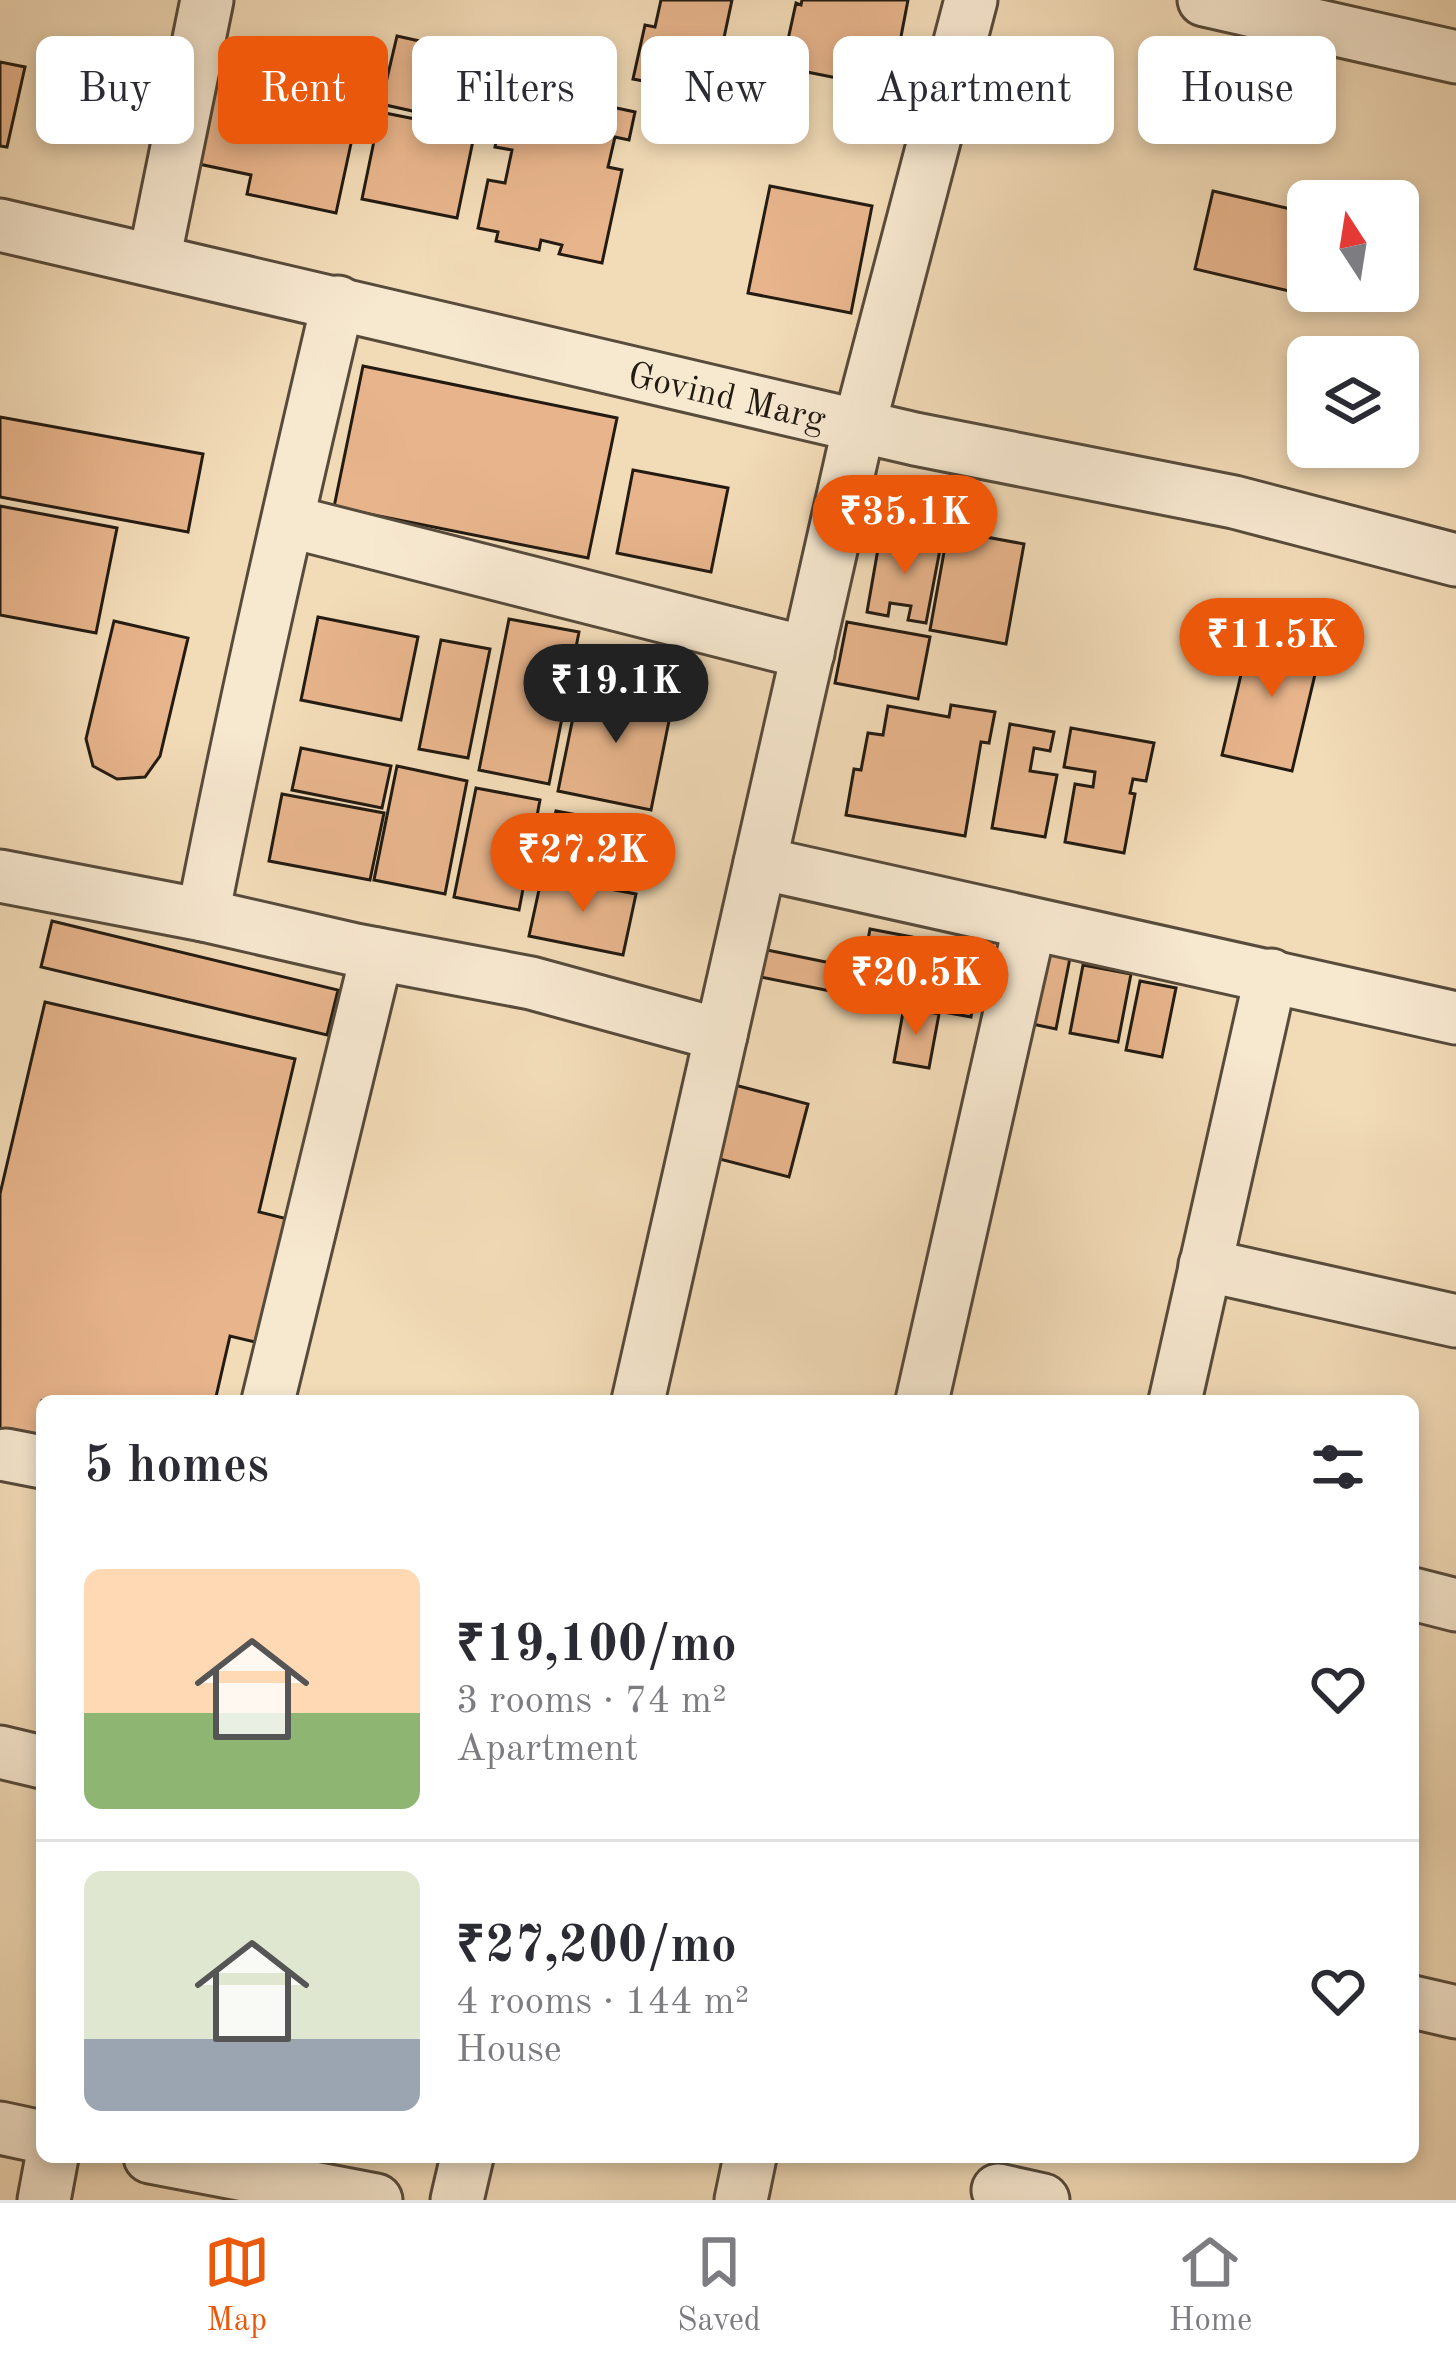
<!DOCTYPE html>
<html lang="en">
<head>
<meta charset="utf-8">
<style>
	:root { --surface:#fff; --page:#f7f7f7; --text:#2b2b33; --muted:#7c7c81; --line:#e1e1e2; --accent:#ea580c }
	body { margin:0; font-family:"Old Standard TT",serif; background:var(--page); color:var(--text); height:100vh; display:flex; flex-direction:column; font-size:45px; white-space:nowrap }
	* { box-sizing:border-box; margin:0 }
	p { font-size:39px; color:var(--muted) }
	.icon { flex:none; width:66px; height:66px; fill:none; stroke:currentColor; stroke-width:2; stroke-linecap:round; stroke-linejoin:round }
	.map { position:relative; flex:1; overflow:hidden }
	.drawer { position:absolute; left:36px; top:1395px; width:1383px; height:768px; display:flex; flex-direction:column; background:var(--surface); border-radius:18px; box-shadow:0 6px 18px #0003 }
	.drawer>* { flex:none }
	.guide { position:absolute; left:36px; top:36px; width:1386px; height:108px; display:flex; gap:24px }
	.needle { width:78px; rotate:348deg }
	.fabs { position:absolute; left:1287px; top:180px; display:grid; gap:24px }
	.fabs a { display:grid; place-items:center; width:132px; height:132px; border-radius:18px; background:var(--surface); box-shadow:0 6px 18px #0003; font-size:60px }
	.price { position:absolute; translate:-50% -102px; padding:0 27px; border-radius:42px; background:var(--accent); color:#fff; font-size:39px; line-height:78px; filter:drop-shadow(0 3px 6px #0008) }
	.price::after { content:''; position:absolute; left:50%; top:72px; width:36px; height:27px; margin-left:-18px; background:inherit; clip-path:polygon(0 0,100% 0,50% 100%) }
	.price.active { background:#222; color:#fff }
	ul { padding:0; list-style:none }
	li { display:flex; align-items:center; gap:36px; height:300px; padding:0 48px }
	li+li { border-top:3px solid var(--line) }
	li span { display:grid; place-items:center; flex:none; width:336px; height:240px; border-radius:18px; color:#555 }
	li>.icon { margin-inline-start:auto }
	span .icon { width:144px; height:144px; fill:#fffc; stroke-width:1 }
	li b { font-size:51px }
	h2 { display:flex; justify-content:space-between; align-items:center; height:144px; padding:0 48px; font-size:51px }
	.tag { padding:0 42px; border-radius:18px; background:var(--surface); box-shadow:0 6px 18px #0003; font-size:42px; line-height:108px }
	.tag.active { background:var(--accent); color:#fff }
	.tabs { display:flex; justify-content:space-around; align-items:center; height:168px; border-top:3px solid var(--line); background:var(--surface); font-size:33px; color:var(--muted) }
	.tabs a { display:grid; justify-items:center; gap:6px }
	.tabs .active { color:var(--accent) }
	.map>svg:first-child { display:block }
</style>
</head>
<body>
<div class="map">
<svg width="1456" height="2200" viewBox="0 0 1456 2200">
	<rect width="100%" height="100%" fill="#f2dbb7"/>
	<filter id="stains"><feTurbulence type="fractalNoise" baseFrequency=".00167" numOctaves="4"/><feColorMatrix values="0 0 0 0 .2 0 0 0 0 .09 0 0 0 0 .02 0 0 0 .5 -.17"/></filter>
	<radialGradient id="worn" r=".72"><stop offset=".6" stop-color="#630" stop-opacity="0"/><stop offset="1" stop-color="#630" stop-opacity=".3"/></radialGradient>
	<path fill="#e7b48b" stroke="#231b12" stroke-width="3" d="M 661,0 L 732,0 L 712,94 L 633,79 L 645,25 L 655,27 Z
		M 802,0 L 908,0 L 894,73 L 845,63 L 842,79 L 782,67 L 796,3 L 801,5 Z
		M 397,36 L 496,58 L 480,126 L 381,104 Z
		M 0,62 L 25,67 L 7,147 L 0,146 Z
		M 215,68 L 282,83 L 284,71 L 363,88 L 336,213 L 247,194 L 251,175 L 194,163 Z
		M 509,85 L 635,112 L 629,140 L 615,137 L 608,167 L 622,170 L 602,263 L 559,254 L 562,245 L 541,240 L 539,250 L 496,241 L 498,232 L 478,228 L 488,180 L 505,183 L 512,150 L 495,147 Z
		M 380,112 L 475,131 L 457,218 L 362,199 Z
		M 770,186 L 872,206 L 851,313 L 748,293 Z
		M 1213,191 L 1308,213 L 1308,269 L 1302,294 L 1195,269 Z
		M 363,366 L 617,418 L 588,558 L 334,507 Z
		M 0,417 L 203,454 L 188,532 L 0,497 Z
		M 633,470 L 728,488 L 711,572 L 617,553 Z
		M 0,506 L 117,528 L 96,633 L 0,615 Z
		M 948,530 L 1024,544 L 1006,644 L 930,630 Z
		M 888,534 L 941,544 L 926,623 L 908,620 L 911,606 L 890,603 L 888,616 L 867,612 L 878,549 L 885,551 Z
		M 318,617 L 418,637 L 401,720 L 301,700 Z
		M 509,619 L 579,632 L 549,784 L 479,770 Z
		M 114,621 L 188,638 L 160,756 L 145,777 L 117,779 L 93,766 L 86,739 Z
		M 847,622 L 930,637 L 918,699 L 835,683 Z
		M 1252,628 L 1322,645 L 1292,771 L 1222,755 Z
		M 441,640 L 490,649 L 468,758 L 419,749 Z
		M 580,683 L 673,701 L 651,810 L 558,791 Z
		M 951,705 L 995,712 L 989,743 L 981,742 L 965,836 L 846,815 L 854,769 L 861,770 L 868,733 L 883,735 L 888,706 L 949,717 Z
		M 1010,724 L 1054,732 L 1050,751 L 1034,748 L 1030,771 L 1057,775 L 1045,837 L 992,828 Z
		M 1071,728 L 1154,743 L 1146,781 L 1133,779 L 1130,793 L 1135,794 L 1124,853 L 1065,842 L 1075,784 L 1093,787 L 1095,772 L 1064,767 Z
		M 301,748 L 391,766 L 382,808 L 292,790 Z
		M 397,766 L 467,781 L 445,894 L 374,880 Z
		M 476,788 L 540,800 L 519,910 L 454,897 Z
		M 282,794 L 384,813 L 370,880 L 269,861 Z
		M 556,811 L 615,822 L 604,878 L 544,866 Z
		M 542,876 L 636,894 L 623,955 L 529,936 Z
		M 52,921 L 338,990 L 327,1035 L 41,967 Z
		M 870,929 L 912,937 L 901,1000 L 858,993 Z
		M 922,939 L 983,949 L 971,1017 L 910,1006 Z
		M 762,949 L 855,968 L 850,995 L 756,976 Z
		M 1027,950 L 1070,958 L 1056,1029 L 1013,1020 Z
		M 1083,965 L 1131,974 L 1118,1042 L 1070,1033 Z
		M 1140,981 L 1176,988 L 1162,1057 L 1126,1050 Z
		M 45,1002 L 295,1059 L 259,1212 L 288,1219 L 259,1343 L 230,1336 L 215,1401 L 42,1401 L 42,1451 L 0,1442 L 0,1194 Z
		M 904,1007 L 939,1014 L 929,1068 L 894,1062 Z
		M 727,1083 L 808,1104 L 789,1177 L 708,1156 Z"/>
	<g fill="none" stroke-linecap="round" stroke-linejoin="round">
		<defs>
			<g id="minor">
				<path d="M 1204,0 L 1456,57"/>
				<path id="s1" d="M 0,225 L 915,439 L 1234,502 L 1456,560"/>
				<path d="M 154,260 L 207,0"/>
				<path d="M 338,302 C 290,506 243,710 203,915 L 356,950 L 531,983 L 721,1035"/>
				<path d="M 288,521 L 808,653"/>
				<path d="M 760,863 L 1456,1018"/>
				<path d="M 0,876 L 203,915"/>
				<path d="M 1205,1265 L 1456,1321"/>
				<path d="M 268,1401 L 377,954"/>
				<path d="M 638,1401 L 859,426 L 971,0"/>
				<path d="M 922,1401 L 1030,924"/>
				<path d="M 1175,1401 L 1271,975"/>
				<path d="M 6,1455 L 42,1462"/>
				<path d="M 1413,1594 L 1456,1605"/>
				<path d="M 0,1752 L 42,1762"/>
				<path d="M 1413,2002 L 1456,2012"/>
				<path d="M 0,2128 L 42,2137"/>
				<path d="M 150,2157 L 376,2200"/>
				<path d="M 998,2190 L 1043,2200"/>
				<path d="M 44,2200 L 52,2157"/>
				<path d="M 457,2200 L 467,2157"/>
				<path d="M 741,2200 L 750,2157"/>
			</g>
		</defs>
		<use href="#minor" stroke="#574b3b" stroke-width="57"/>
		<use href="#minor" stroke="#f7e8d0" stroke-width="51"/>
	</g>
	<g text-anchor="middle" stroke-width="9" stroke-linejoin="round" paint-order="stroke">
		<g font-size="36" fill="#231b12" stroke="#f7e8d0">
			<text dy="13" stroke="none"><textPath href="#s1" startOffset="747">Govind Marg</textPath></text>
		</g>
	</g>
	<rect width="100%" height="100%" filter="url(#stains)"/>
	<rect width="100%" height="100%" fill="url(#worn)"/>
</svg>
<div class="fabs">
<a><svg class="needle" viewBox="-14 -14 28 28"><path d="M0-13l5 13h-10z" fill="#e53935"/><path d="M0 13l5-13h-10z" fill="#7c7c81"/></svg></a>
<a><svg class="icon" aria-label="layers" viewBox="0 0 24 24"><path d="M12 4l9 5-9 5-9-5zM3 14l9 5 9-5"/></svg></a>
</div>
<b class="price" style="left:905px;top:577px">₹35.1K</b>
<b class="price" style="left:1272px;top:700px">₹11.5K</b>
<b class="price active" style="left:616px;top:746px">₹19.1K</b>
<b class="price" style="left:583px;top:915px">₹27.2K</b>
<b class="price" style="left:916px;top:1038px">₹20.5K</b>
<div class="guide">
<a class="tag">Buy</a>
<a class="tag active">Rent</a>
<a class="tag">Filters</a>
<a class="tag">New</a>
<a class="tag">Apartment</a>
<a class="tag">House</a>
</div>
<section class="drawer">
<h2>5 homes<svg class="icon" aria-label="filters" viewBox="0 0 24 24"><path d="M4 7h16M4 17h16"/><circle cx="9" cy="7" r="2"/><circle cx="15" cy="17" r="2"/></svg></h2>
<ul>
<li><span style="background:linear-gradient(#ffd9b3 60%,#8fb573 0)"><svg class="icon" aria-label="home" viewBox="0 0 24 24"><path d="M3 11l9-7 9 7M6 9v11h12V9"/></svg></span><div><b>₹19,100/mo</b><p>3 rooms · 74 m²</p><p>Apartment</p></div><svg class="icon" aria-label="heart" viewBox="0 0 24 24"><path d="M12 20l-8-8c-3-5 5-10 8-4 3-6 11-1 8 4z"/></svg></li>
<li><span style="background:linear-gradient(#dfe7d0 70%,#9aa5b1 0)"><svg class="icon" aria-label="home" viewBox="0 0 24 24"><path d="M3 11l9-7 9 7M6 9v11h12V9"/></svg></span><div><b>₹27,200/mo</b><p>4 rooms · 144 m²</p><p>House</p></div><svg class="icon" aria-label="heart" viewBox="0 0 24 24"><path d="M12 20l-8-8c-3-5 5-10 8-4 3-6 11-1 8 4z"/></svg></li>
</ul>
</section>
</div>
<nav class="tabs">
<a class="active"><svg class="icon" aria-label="map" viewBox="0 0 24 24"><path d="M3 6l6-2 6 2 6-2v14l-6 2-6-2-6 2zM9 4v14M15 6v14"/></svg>Map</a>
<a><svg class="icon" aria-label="saved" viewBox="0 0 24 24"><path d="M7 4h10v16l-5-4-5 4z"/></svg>Saved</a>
<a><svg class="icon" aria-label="home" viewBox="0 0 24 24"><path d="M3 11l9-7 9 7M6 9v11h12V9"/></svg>Home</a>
</nav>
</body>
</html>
